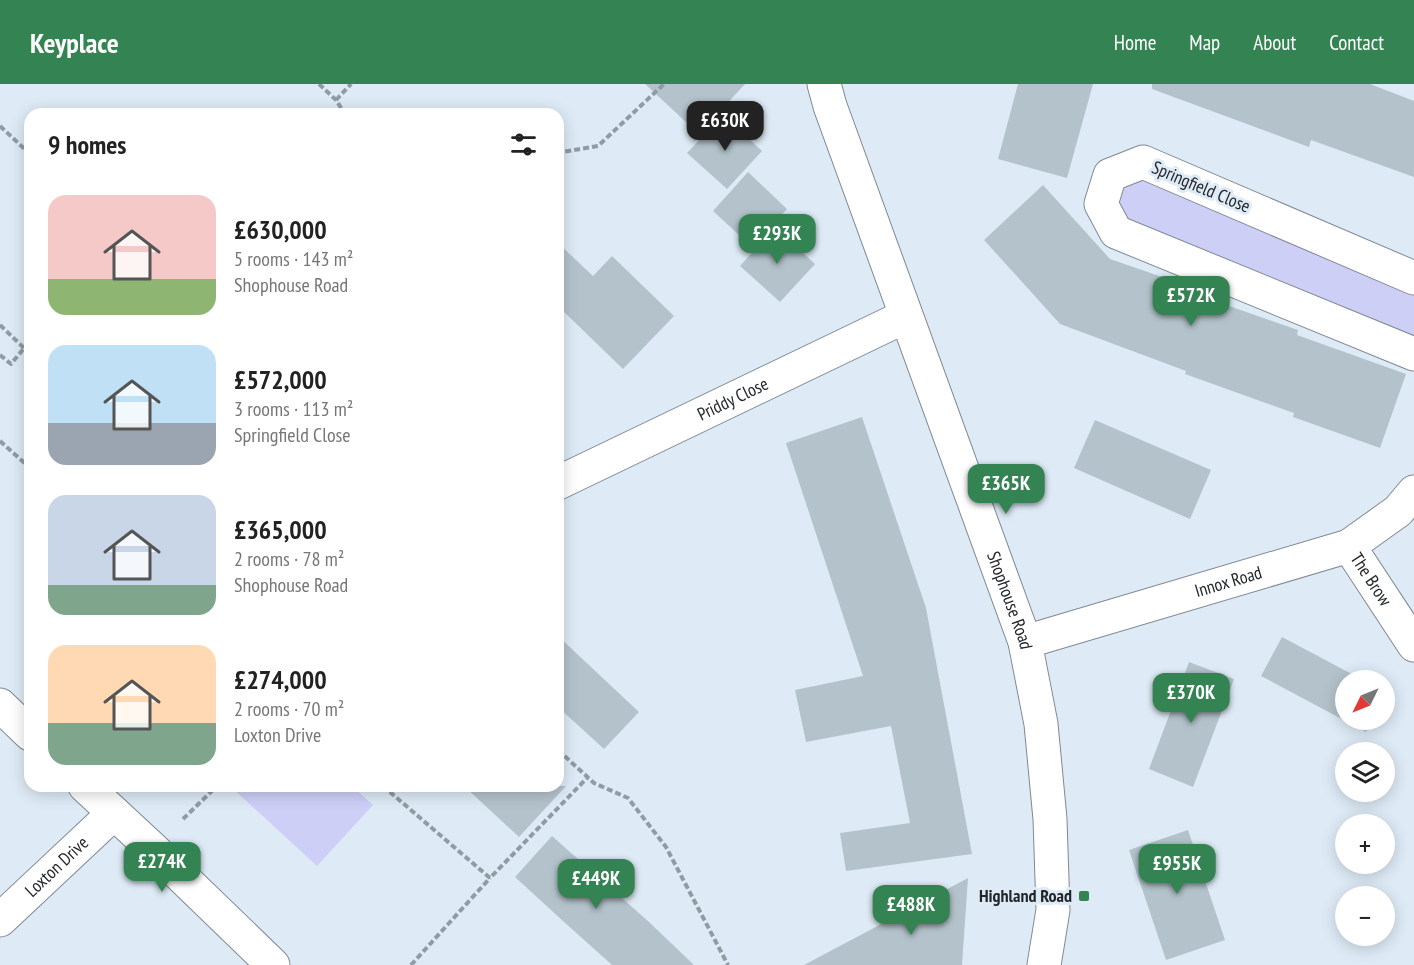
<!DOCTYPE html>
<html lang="en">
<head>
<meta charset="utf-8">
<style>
	:root { --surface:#fff; --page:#f6f6f6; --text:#222; --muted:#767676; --accent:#348353 }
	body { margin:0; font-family:"PT Sans Narrow",sans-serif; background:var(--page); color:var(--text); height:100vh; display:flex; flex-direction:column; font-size:22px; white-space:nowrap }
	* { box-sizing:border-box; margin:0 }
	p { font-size:20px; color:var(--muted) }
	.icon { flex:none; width:33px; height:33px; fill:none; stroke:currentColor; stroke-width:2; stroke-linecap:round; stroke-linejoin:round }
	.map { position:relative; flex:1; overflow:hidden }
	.sheet { position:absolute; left:24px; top:24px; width:540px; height:684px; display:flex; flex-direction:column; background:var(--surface); border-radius:18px; box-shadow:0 3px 15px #0003 }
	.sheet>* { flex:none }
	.needle { width:39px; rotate:227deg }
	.controls { position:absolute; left:1335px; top:586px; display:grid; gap:12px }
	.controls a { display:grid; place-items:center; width:60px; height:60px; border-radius:50%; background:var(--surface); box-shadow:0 3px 15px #0003; font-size:30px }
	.price { position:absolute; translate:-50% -51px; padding:0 14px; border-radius:12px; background:var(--accent); color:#fff; font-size:20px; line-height:39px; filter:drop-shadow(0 2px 3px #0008) }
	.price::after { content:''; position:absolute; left:50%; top:36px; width:18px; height:14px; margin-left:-9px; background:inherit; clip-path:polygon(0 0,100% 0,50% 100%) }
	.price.on { background:#222; color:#fff }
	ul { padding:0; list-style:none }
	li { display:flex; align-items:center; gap:18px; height:150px; padding:0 24px }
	li span { display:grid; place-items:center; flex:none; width:168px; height:120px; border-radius:18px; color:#555 }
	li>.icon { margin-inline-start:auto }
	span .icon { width:72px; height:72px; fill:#fffc; stroke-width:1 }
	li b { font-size:26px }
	h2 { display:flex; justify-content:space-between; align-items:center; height:72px; padding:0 24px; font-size:26px }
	header { display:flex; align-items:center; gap:36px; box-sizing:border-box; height:84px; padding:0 30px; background:var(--accent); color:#fff }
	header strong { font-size:28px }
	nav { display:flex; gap:33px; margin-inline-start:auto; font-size:21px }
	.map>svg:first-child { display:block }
</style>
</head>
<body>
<header>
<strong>Keyplace</strong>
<nav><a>Home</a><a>Map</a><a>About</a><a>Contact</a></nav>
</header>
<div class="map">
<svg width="1414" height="881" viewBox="0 0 1414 881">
	<rect width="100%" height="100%" fill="#deebf6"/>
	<path fill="#cecff7" d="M 1137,88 L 1414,207 L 1414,262 L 1126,139 L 1115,123 L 1116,101 Z
		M 230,702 L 352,702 L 373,721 L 317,782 Z"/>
	<path fill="#b4c3cb" d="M 645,0 L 745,0 L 699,50 Z
		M 1018,0 L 1093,0 L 1067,94 L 998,75 Z
		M 1152,0 L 1370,0 L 1414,17 L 1414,93 L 1311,56 L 1309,63 L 1152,5 Z
		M 723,31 L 762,67 L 727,105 L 687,69 Z
		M 748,88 L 787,125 L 752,163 L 713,127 Z
		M 1043,101 L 1110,175 L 1197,205 L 1195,210 L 1298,246 L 1297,251 L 1406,290 L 1380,364 L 1293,333 L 1294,329 L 1185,290 L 1186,287 L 1060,240 L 984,156 Z
		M 775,143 L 815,180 L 780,218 L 740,182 Z
		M 558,159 L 593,192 L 612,172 L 674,232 L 623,285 L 558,222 Z
		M 862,333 L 926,524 L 972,770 L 846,787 L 840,749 L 910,739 L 891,642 L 806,658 L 795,606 L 863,592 L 786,359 Z
		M 1095,336 L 1211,386 L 1190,435 L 1074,384 Z
		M 558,552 L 639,628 L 604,665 L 558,623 Z
		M 1282,553 L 1365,597 L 1346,597 L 1346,636 L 1373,636 L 1366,648 L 1261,592 Z
		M 1189,578 L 1234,595 L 1193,703 L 1149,685 Z
		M 464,702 L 566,702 L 519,753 Z
		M 1188,746 L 1225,856 L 1166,876 L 1129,766 Z
		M 552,752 L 649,838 L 694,881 L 612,881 L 563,837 L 515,793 Z
		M 968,794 L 962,881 L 804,881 Z"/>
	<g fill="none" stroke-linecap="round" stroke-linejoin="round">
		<defs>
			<g id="minor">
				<path id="s1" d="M 824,0 L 830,22 L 1025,558 L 1041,640 L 1050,735 L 1053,826 L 1044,881"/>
				<path d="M 1414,194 L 1143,78 L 1110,91 L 1101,120 L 1116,148 L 1414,270"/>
				<path id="s2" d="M 558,399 L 906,232"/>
				<path id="s3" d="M 1349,462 L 1414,561"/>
				<path id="s4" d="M 1025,558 L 1349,462 L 1398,427 L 1414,408"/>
				<path d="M 0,621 L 30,650"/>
				<path d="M 85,702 L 153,765 L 273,881"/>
				<path id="s5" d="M 0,836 L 114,729"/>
			</g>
		</defs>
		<use href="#minor" stroke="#7e8993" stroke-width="35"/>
		<path stroke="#919ba3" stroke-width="4" stroke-dasharray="6 3" stroke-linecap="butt" d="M 319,0 L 336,16 L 345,30
			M 336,16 L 351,0
			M 0,42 L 30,70
			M 558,72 L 562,68 L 598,62 L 664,0
			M 0,241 L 24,264
			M 0,271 L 11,280 L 30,257
			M 0,357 L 30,384
			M 558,666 L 594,699 L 628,714 L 666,763 L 728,881
			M 383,702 L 490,794 L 588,693
			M 183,735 L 217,702
			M 411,881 L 490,794"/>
		<use href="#minor" stroke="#fff" stroke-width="33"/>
	</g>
	<rect fill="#348353" stroke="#deebf6" stroke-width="2" x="1078" y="806" width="12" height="12" rx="3"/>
	<g text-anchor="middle" stroke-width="6" stroke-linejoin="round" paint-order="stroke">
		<g font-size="18" fill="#22262a" stroke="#deebf6">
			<text transform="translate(1201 103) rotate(23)" y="6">Springfield Close</text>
			<text dy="6" stroke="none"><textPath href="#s2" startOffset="194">Priddy Close</textPath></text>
			<text dy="6" stroke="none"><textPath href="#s3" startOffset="40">The Brow</textPath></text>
			<text dy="6" stroke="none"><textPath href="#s4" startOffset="212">Innox Road</textPath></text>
			<text dy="6" stroke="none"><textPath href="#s1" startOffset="549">Shophouse Road</textPath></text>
			<text dy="6" stroke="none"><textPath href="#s5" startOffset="78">Loxton Drive</textPath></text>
		</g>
		<g font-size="18" font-weight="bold" fill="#22262a" stroke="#deebf6" text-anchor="end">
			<text x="1072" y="818">Highland Road</text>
		</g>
	</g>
</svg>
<div class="controls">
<a><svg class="needle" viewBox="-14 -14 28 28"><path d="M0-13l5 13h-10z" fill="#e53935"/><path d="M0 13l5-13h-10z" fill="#767676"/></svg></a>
<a><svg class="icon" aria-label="layers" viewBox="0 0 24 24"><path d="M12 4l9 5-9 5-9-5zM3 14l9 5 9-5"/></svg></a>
<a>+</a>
<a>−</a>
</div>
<b class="price on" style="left:725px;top:68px">£630K</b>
<b class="price" style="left:777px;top:181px">£293K</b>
<b class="price" style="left:1191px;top:243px">£572K</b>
<b class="price" style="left:1006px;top:431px">£365K</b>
<b class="price" style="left:1191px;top:640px">£370K</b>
<b class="price" style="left:162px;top:809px">£274K</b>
<b class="price" style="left:1177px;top:811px">£955K</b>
<b class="price" style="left:596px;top:826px">£449K</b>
<b class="price" style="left:911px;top:852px">£488K</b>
<section class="sheet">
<h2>9 homes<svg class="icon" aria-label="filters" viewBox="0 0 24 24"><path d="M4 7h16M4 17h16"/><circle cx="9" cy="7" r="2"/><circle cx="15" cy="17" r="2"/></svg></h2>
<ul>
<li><span style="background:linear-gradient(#f6c9c9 70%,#8fb573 0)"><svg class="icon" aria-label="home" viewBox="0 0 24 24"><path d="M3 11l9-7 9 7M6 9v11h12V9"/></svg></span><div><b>£630,000</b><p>5 rooms · 143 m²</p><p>Shophouse Road</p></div></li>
<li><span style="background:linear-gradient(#bfe0f5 65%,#9aa5b1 0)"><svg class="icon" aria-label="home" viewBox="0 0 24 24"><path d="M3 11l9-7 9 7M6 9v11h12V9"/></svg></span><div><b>£572,000</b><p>3 rooms · 113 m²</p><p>Springfield Close</p></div></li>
<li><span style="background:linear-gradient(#c9d6e8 75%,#7fa58c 0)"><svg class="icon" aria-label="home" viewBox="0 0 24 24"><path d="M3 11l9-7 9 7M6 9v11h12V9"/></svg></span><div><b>£365,000</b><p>2 rooms · 78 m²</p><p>Shophouse Road</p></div></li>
<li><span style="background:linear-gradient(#ffd9b3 65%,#7fa58c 0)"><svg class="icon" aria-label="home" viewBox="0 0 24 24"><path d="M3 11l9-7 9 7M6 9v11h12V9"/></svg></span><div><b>£274,000</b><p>2 rooms · 70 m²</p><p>Loxton Drive</p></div></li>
</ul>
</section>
</div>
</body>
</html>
